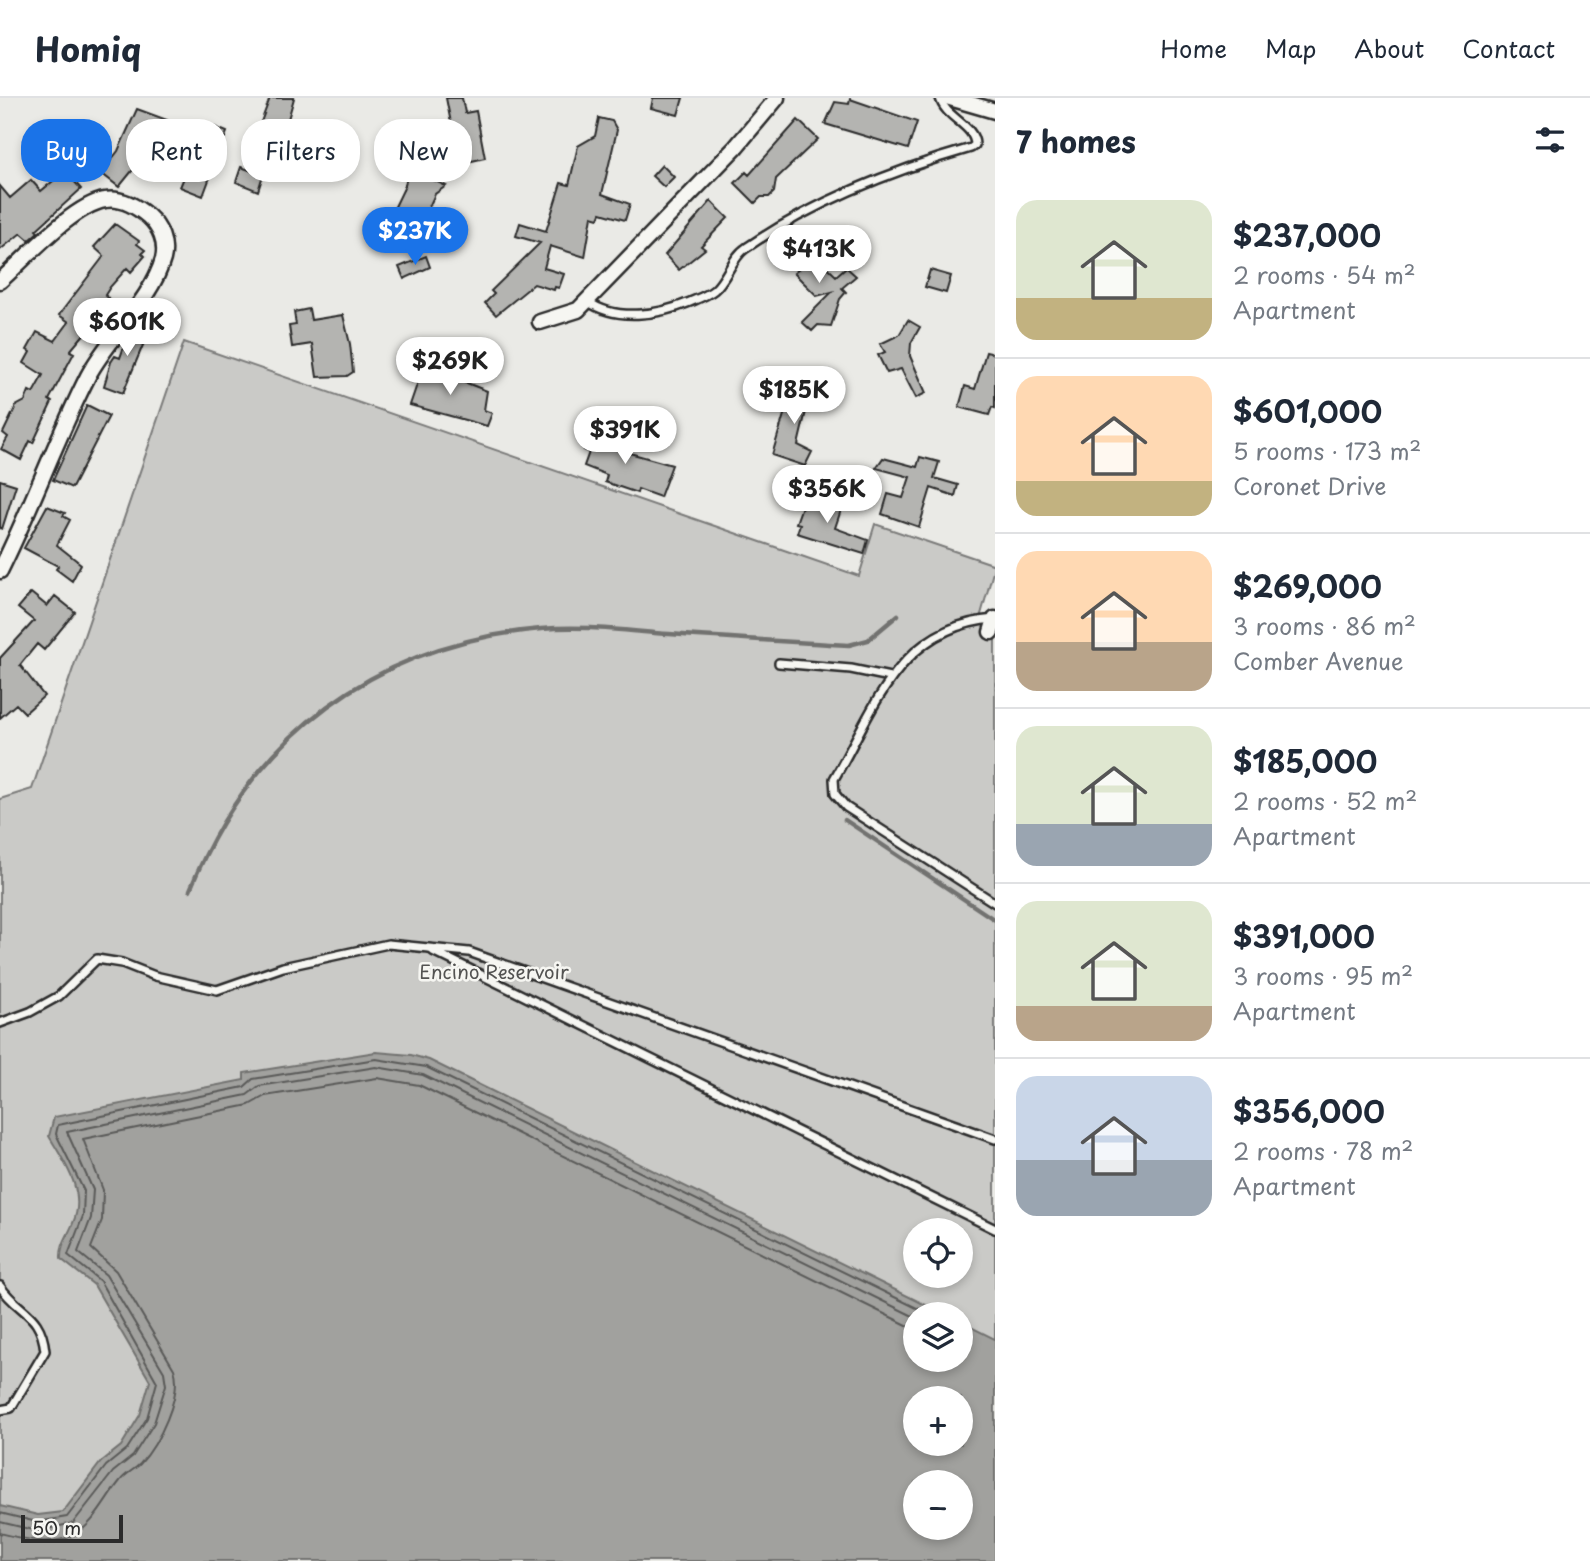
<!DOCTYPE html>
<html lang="en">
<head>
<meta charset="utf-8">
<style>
	:root { --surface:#fff; --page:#f2f2f3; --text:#1f2937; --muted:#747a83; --line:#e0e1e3; --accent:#1a73e8 }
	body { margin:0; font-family:"Playpen Sans",sans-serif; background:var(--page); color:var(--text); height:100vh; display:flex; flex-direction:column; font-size:26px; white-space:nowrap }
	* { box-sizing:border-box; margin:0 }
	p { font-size:23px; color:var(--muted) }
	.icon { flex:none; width:38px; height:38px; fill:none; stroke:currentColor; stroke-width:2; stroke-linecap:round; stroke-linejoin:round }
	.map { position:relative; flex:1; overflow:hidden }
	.drawer { display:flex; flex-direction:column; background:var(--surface); width:595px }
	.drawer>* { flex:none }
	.hud { position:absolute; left:21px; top:21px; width:665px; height:63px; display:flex; gap:14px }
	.controls { position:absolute; left:903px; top:1120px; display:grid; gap:14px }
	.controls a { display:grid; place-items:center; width:70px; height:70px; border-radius:50%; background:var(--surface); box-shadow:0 4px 10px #0003; font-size:35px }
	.scale { position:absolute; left:21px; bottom:18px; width:102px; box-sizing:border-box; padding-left:7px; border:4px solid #2b2b2b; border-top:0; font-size:19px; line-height:24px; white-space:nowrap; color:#2b2b2b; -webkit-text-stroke:5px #f6f6f2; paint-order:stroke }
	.price { position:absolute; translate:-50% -60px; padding:0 16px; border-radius:24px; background:#fff; color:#222; font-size:23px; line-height:46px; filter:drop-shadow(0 2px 4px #0008) }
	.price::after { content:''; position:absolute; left:50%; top:42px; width:21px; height:16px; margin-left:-10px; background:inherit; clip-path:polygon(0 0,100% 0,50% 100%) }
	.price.on { background:var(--accent); color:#fff }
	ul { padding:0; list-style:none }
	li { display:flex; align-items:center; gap:21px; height:175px; padding:0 21px }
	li+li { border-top:2px solid var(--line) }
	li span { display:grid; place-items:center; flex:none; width:196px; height:140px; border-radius:21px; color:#555 }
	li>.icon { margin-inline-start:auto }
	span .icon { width:84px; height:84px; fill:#fffc; stroke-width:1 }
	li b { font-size:30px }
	h2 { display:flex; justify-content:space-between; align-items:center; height:84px; padding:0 21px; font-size:30px }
	.tag { padding:0 24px; border-radius:28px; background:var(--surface); box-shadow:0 4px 10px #0003; font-size:24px; line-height:63px }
	.tag.on { background:var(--accent); color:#fff }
	header { display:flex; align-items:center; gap:42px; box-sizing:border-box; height:98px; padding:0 35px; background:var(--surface); border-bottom:2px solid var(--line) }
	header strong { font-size:33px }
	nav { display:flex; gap:38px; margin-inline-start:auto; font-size:24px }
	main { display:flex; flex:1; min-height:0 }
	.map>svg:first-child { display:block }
</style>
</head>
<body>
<header>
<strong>Homiq</strong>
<nav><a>Home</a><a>Map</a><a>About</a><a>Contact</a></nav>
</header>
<main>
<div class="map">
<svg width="995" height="1463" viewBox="0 0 995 1463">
	<rect width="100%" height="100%" fill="#eaeae6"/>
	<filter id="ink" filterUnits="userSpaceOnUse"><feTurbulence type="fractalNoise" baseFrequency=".0143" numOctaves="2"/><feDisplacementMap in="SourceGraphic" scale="14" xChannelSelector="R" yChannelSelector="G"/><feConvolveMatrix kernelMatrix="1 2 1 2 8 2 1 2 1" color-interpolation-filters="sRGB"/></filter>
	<g filter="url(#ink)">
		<path fill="#cacac7" stroke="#7a7a79" stroke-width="2" fill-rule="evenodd" d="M 184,244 L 859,478 L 875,426 L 995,467 L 980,520 L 995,525 L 995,1463 L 0,1463 L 0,701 L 32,691 ZM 915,1132 L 961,1132 L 961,1178 L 915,1178 ZM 915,1216 L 961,1216 L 961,1262 L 915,1262 ZM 915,1300 L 961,1300 L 961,1346 L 915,1346 ZM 915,1384 L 961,1384 L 961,1430 L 915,1430 Z"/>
		<path fill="#a1a19e" stroke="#727270" stroke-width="2" fill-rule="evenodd" d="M 376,954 L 411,957 L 429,962 L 944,1216 L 915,1216 L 915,1262 L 961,1262 L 961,1224 L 995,1241 L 995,1463 L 0,1463 L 0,1408 L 38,1417 L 63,1414 L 101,1364 L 121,1348 L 140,1317 L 150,1283 L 94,1187 L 61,1161 C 60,1147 68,1138 73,1125 C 87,1094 64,1064 49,1038 L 54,1019 L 244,982 L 244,975 ZM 915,1300 L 961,1300 L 961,1346 L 915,1346 ZM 915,1384 L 961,1384 L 961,1430 L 915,1430 Z"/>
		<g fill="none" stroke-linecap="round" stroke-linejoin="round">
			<path stroke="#5a5a59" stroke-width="2" d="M 0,1415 L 37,1424 L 67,1419 L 106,1368 L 127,1351 L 147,1320 L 157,1284 L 100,1183 L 68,1157 L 83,1118 L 84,1093 L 56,1036 L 58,1027 L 244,989 L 253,981 L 376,961 L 426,969 L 929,1216
				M 0,1424 L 38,1433 L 73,1425 L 113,1374 L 133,1358 L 154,1325 L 166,1287 L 164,1274 L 106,1177 L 78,1154 L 91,1120 L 93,1092 L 67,1034 L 247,997 L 259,988 L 376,969 L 423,977 L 915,1219
				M 0,1435 C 24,1441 51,1449 74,1437 C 94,1427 106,1400 120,1383 C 125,1376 134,1372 140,1366 C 158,1347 183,1297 174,1271 L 116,1173 L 91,1150 L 102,1122 L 103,1092 L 83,1041 L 249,1007 L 265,998 L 377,980 L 419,987 L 915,1231"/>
			<path stroke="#727270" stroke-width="4.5" d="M 845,722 L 995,822
				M 190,792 C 252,637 377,545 541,531 C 583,527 627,533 669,536 C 729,540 789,544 849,547 L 868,542 L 898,517"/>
		</g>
		<path fill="#b4b4b1" stroke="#2b2b2b" stroke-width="2" d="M 270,0 L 294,0 L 285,32 L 261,24 Z
			M 446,0 L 462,0 L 465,15 L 476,13 L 485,60 L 463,65 L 460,49 L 456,50 Z
			M 653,0 L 683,0 L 678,17 L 651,10 Z
			M 850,1 L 917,24 L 908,51 L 825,26 L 835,4 L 849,6 Z
			M 137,11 L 167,22 L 159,38 L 152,34 L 141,62 L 119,89 L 101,75 L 118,53 Z
			M 599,20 L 612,23 L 617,32 L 602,96 L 630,106 L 625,122 L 601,115 L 599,120 L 592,118 L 585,159 L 550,148 L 544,170 L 564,176 L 559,190 L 555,189 L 554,192 L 534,186 L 496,217 L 485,205 L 494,196 L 491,193 L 540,145 L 516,138 L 520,125 L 546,133 L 561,85 L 569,87 L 578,48 L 595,38 Z
			M 798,22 L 818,41 L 776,81 L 774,94 L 769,99 L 761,99 L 755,105 L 735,85 L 746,74 L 749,77 Z
			M 212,28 L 227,34 L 203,98 L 180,89 L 197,48 L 202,50 Z
			M 410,61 L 429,70 L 425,78 L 446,88 L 435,96 L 424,120 L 425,128 L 420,128 L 420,132 L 404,134 L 390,128 L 392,123 L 389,121 L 404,90 L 407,79 L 402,77 Z
			M 662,67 L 674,79 L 664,89 L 652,78 Z
			M 241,69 L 263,77 L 258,93 L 236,84 Z
			M 65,73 L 81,91 L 36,132 L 38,134 L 29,142 L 21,135 L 0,152 L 0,88 L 10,100 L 31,82 L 41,93 Z
			M 711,103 L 728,120 L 701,148 L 705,151 L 679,172 L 665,157 Z
			M 115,126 L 139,143 L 137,146 L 145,152 L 142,155 L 145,158 L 131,174 L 127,170 L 110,189 L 105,197 L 112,203 L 70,253 L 74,255 L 49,302 L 52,304 L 33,345 L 30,343 L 21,362 L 1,351 L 8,339 L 3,335 L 16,308 L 25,303 L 29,293 L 33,295 L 43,277 L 24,265 L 30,254 L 27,252 L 37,234 L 55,243 L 69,224 L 59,217 L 104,158 L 94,149 Z
			M 792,144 L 809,160 L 813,156 L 836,178 L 846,169 L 856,178 L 842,190 L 846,194 L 840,201 L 831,228 L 818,227 L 812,233 L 802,224 L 832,194 L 817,198 L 794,175 L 798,172 L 782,156 Z
			M 426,158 L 430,169 L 404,181 L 399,169 Z
			M 930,172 L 951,178 L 946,195 L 925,189 Z
			M 309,211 L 311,222 L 343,217 L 350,246 L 353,274 L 347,278 L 317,279 L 312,246 L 292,249 L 289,228 L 296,227 L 294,214 Z
			M 141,221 L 151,228 L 123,295 L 104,288 L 111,264 L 115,258 L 120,260 L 127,240 Z
			M 908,222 L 920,229 L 911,245 L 910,258 L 926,295 L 916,300 L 901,271 L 887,275 L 878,257 L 885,254 L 880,246 L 899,237 Z
			M 986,254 L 995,256 L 995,310 L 992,309 L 989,317 L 959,309 L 965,288 L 975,291 Z
			M 431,267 L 437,269 L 439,274 L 487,293 L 484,312 L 492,315 L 487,328 L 410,307 L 423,269 Z
			M 794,283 L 812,288 L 798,347 L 812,354 L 805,368 L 772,357 Z
			M 87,307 L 109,318 L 72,390 L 53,382 Z
			M 592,330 L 616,339 L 612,350 L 672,367 L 660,399 L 638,391 L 637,395 L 605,384 L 607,377 L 584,368 L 589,354 L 584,352 Z
			M 920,359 L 939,364 L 934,380 L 958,387 L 955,398 L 931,390 L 919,429 L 882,416 L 888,396 L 903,400 L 910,379 L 876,370 L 883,360 L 917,369 Z
			M 0,382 L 16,387 L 2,431 L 0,430 Z
			M 806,397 L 842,409 L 835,430 L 868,442 L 864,456 L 797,435 L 800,426 L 796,425 Z
			M 47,408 L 65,415 L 63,418 L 70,422 L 57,447 L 81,466 L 72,483 L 56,471 L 58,468 L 24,450 Z
			M 31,495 L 47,508 L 55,498 L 75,514 L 44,552 L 37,546 L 20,567 L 44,598 L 25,615 L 16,606 L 0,620 L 0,560 L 34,523 L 18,510 Z"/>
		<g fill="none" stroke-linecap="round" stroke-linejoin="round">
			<defs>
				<path id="service" d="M 587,203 C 616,224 659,217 690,204 C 697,201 708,197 714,192 C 727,181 732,159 746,150 C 813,104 894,72 971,50 L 975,47 C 975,27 945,20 940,0
					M 995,521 C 900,527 875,610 834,681 L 835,696 L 846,709 L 995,805
					M 779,565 L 851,571 L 890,579
					M 433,853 L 995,1131
					M 0,925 L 30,914 L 59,898 L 97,861 L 122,865 L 155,878 L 217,892 L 283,869 L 388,846 L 469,854 L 995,1041
					M 0,1188 C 19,1216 41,1214 45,1253 L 11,1310 L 0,1312"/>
				<path id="minor" d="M 950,0 L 995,13
					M 0,183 C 25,161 73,107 105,102 C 121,99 136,108 148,118 C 160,129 167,145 163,161 C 152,201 108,240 88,278 C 56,341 32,409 0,473
					M 540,224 L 578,212 L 735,50 L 777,0
					M 991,534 L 995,521"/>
			</defs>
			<use href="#service" stroke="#2b2b2b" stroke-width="12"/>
			<use href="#minor" stroke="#2b2b2b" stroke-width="19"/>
			<use href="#service" stroke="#f6f6f2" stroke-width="7"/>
			<use href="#minor" stroke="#f6f6f2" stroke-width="14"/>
		</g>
	</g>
	<g text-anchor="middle" stroke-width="5" stroke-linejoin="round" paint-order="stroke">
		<g font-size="19" fill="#535352" stroke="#f6f6f2">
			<text x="494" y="881">Encino Reservoir</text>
		</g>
	</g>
</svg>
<div class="controls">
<a><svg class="icon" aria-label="locate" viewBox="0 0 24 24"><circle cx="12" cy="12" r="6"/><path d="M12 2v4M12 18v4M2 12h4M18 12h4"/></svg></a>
<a><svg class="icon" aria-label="layers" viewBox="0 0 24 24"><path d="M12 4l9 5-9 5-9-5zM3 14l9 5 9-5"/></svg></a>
<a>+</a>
<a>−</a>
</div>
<div class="scale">50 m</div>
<b class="price on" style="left:415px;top:169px">$237K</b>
<b class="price" style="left:819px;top:187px">$413K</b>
<b class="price" style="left:127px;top:260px">$601K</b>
<b class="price" style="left:450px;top:299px">$269K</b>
<b class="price" style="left:794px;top:328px">$185K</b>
<b class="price" style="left:625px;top:368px">$391K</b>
<b class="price" style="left:827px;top:427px">$356K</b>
<div class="hud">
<a class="tag on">Buy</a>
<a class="tag">Rent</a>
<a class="tag">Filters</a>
<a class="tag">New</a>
</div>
</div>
<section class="drawer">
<h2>7 homes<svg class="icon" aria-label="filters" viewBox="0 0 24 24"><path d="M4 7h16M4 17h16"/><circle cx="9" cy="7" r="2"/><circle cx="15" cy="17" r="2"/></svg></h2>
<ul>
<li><span style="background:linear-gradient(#dfe7d0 70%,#c2b280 0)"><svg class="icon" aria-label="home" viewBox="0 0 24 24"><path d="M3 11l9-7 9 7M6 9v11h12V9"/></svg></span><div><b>$237,000</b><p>2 rooms · 54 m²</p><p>Apartment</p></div></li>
<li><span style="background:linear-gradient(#ffd9b3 75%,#c2b280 0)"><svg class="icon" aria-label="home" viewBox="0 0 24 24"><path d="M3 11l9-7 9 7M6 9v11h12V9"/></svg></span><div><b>$601,000</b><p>5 rooms · 173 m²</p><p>Coronet Drive</p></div></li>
<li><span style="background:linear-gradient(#ffd9b3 65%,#b9a48a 0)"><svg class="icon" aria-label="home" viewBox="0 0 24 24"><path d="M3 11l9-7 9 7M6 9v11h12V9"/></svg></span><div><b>$269,000</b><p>3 rooms · 86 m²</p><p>Comber Avenue</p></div></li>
<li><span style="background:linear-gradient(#dfe7d0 70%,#9aa5b1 0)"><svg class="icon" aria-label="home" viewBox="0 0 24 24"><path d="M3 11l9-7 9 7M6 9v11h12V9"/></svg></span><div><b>$185,000</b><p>2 rooms · 52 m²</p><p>Apartment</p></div></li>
<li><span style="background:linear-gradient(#dfe7d0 75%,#b9a48a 0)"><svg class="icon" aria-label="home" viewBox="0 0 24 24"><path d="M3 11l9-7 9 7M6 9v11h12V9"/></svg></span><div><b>$391,000</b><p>3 rooms · 95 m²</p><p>Apartment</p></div></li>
<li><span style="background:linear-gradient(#c9d6e8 60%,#9aa5b1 0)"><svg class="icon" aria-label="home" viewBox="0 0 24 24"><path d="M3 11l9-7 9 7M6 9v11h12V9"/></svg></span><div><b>$356,000</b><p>2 rooms · 78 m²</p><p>Apartment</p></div></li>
</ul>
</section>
</main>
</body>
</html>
